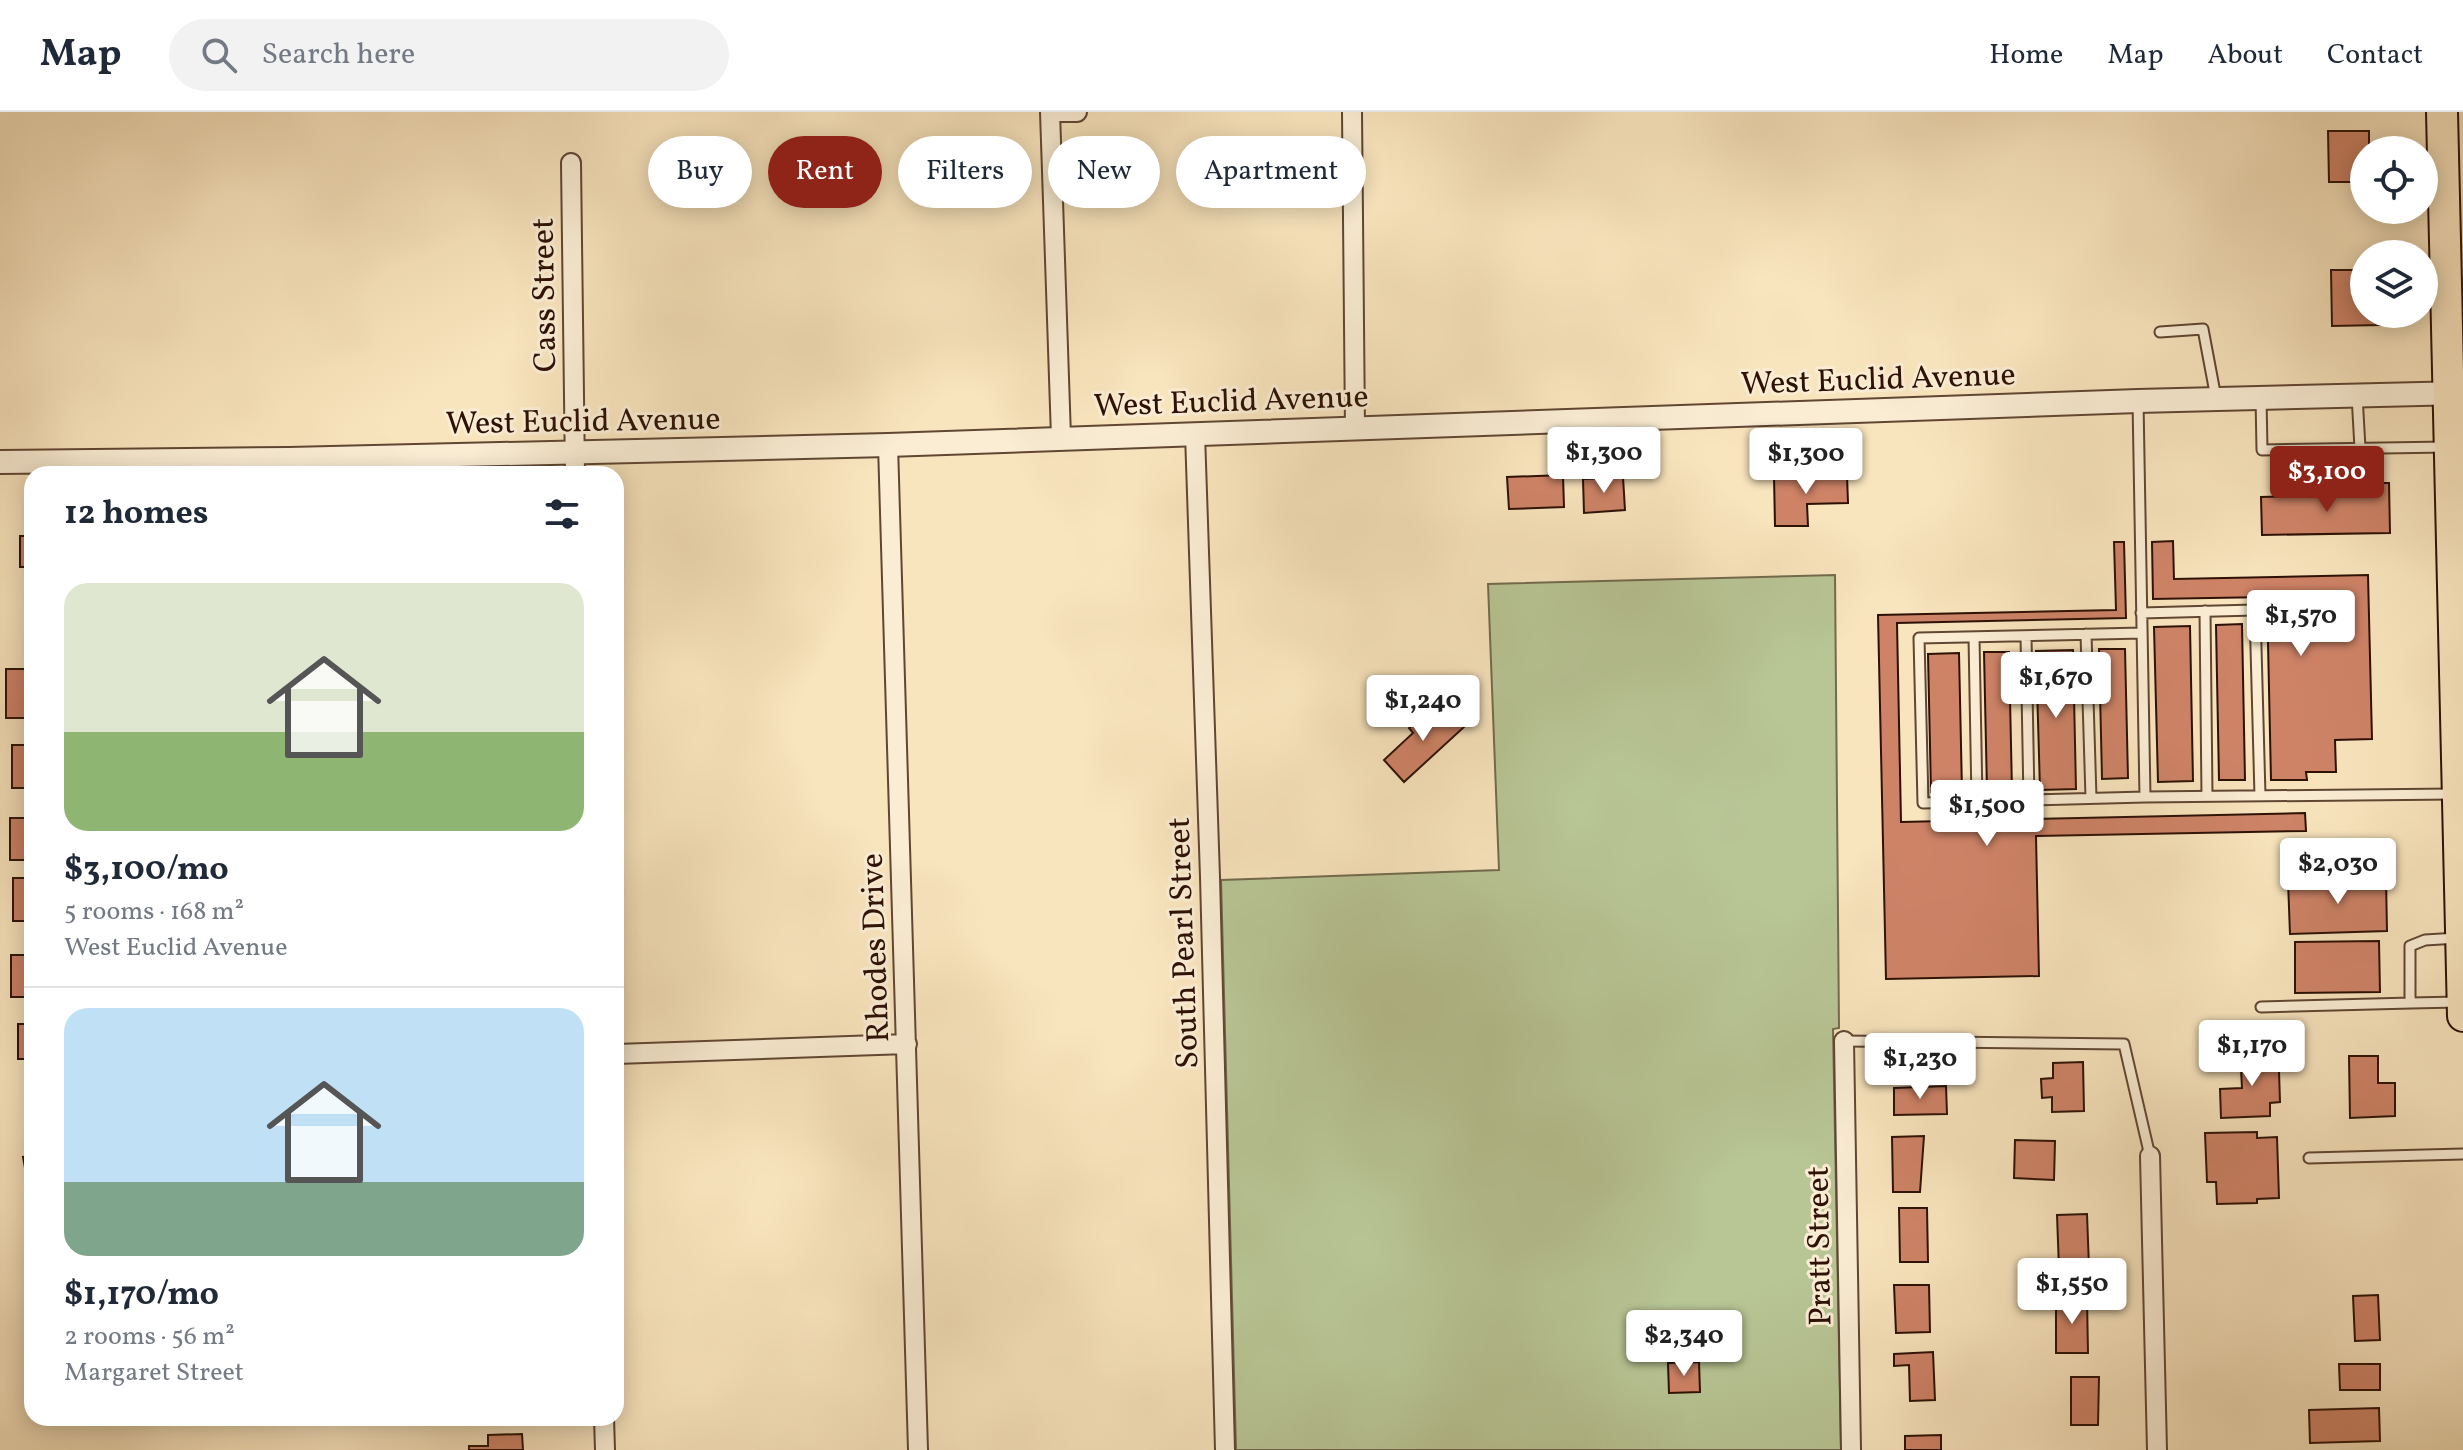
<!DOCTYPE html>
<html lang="en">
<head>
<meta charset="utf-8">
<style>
	:root { --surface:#fff; --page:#f2f2f3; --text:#1f2937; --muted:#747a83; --line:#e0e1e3; --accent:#8f2418 }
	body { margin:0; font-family:Vollkorn,serif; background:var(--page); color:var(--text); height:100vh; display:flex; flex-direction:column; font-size:30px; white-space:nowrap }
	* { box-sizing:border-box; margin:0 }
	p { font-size:26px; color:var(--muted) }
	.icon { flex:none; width:44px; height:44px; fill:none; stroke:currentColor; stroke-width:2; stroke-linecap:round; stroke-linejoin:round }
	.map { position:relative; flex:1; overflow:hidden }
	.drawer { position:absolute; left:24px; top:354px; width:600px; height:960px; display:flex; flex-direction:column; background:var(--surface); border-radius:24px; box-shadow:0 4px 20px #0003 }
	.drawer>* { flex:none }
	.hud { position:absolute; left:648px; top:24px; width:760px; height:72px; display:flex; gap:16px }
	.tools { position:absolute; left:2350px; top:24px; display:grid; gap:16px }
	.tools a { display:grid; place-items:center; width:88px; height:88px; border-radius:50%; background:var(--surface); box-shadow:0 4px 20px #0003; font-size:40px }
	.price { position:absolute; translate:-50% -68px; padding:0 18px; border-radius:8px; background:#fff; color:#222; font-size:26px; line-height:52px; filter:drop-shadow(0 2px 4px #0008) }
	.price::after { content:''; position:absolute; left:50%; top:48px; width:24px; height:18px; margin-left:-12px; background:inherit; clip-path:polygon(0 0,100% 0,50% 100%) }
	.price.current { background:var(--accent); color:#fff }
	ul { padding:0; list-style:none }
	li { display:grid; align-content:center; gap:16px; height:424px; padding:0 40px }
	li+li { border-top:2px solid var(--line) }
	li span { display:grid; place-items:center; height:248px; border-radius:24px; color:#555 }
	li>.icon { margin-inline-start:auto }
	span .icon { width:144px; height:144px; fill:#fffc; stroke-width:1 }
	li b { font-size:34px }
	h2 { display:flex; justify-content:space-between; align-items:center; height:96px; padding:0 40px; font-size:34px }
	.chip { padding:0 28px; border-radius:36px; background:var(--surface); box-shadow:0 4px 20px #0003; font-size:28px; line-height:72px }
	.chip.current { background:var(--accent); color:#fff }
	header { display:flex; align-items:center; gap:48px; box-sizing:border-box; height:112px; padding:0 40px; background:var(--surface); border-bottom:2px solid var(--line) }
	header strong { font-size:38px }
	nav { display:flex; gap:44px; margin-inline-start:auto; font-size:28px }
	.search { width:560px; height:72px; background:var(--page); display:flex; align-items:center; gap:20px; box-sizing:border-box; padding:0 28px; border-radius:44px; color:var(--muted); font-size:30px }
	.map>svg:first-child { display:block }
</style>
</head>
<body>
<header>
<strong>Map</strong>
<div class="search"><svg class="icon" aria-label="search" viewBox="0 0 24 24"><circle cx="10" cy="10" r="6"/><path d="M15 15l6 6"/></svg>Search here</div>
<nav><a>Home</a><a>Map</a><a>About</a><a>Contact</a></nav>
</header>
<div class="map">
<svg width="2463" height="1338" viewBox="0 0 2463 1338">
	<rect width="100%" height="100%" fill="#f8e4bd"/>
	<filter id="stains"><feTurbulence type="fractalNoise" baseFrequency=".0025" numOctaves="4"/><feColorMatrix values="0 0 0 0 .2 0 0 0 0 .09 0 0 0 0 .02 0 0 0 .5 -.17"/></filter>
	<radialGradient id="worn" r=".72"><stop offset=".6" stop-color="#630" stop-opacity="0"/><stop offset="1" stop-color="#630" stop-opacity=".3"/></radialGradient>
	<path fill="#b8c595" stroke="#726b4d" stroke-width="2" d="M 1835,463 L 1839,916 L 1833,917 L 1841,1338 L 1236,1338 L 1221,768 L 1499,758 L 1488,472 Z"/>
	<path fill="#ce8367" stroke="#2d1105" stroke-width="2" d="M 2328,19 L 2369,19 L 2369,38 L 2364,38 L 2364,70 L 2329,70 Z
		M 2331,158 L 2361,158 L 2361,194 L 2364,194 L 2364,202 L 2380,202 L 2381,213 L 2332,214 Z
		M 1563,363 L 1564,395 L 1509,397 L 1507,365 Z
		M 1847,363 L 1848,391 L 1807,392 L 1808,414 L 1775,414 L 1774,364 Z
		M 1623,365 L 1625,398 L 1584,401 L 1583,367 Z
		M 2379,371 L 2389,371 L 2390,421 L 2262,423 L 2261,385 L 2380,382 Z
		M 20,424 L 32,424 L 32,455 L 20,455 Z
		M 2173,429 L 2174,467 L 2368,463 L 2372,627 L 2335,628 L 2336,660 L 2306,660 L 2307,668 L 2271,668 L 2267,485 L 2153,487 L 2152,430 Z
		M 2114,430 L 2124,430 L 2126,506 L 1897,511 L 1901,710 L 2305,701 L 2306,719 L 2036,724 L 2039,864 L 1886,867 L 1878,503 L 2116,498 Z
		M 2242,512 L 2245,668 L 2219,668 L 2216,513 Z
		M 2190,514 L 2193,669 L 2158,670 L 2154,515 Z
		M 2099,537 L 2125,537 L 2128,666 L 2102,667 Z
		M 2073,538 L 2076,677 L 2040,678 L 2036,539 Z
		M 1984,540 L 2009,540 L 2012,679 L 1987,679 Z
		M 1959,541 L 1962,679 L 1931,680 L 1928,542 Z
		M 6,557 L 32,557 L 32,606 L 6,606 Z
		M 1447,597 L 1464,615 L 1404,670 L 1384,648 L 1413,621 L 1409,616 L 1426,600 L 1435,609 Z
		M 12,633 L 32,633 L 32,676 L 12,676 Z
		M 10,706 L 32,706 L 32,748 L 10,748 Z
		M 13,766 L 32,766 L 32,809 L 13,809 Z
		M 2386,767 L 2387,819 L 2290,822 L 2288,769 Z
		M 2379,829 L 2380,880 L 2295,881 L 2295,830 Z
		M 11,843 L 32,843 L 32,885 L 11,885 Z
		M 18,912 L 32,912 L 32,947 L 18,947 Z
		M 2266,936 L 2267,959 L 2279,959 L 2280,990 L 2270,991 L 2270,1004 L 2221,1006 L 2220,977 L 2242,976 L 2240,937 Z
		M 2349,944 L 2378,944 L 2378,971 L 2395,971 L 2395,1004 L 2350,1006 Z
		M 2083,950 L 2084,999 L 2052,1000 L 2052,985 L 2042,986 L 2041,967 L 2053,966 L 2053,951 Z
		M 1946,974 L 1947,1002 L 1894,1003 L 1894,976 Z
		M 2257,1020 L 2257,1026 L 2277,1025 L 2279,1086 L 2257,1087 L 2257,1091 L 2217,1092 L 2216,1070 L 2207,1070 L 2205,1021 Z
		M 1924,1024 L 1920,1080 L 1893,1080 L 1892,1025 Z
		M 2015,1028 L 2055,1029 L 2054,1068 L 2014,1066 Z
		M 32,1044 L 32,1077 L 29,1078 L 23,1045 Z
		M 1899,1096 L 1927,1096 L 1928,1150 L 1900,1150 Z
		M 2087,1102 L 2089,1155 L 2059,1156 L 2057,1103 Z
		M 1894,1173 L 1929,1173 L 1930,1220 L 1896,1221 Z
		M 29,1179 L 32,1179 L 32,1244 L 29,1244 Z
		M 2378,1183 L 2380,1228 L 2355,1229 L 2353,1184 Z
		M 2056,1187 L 2087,1187 L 2088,1241 L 2056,1241 Z
		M 1933,1240 L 1935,1288 L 1910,1289 L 1909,1253 L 1894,1254 L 1894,1242 Z
		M 1699,1250 L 1700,1280 L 1669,1281 L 1668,1251 Z
		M 2339,1252 L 2380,1252 L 2380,1278 L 2340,1278 Z
		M 2071,1265 L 2099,1265 L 2098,1313 L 2071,1313 Z
		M 2379,1296 L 2380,1329 L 2310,1331 L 2309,1298 Z
		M 522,1322 L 523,1338 L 469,1338 L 469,1334 L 488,1334 L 488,1323 Z
		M 1941,1323 L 1941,1338 L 1905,1338 L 1905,1324 Z"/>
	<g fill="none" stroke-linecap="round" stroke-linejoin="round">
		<defs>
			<path id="service" d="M 2160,220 L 2203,217 L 2216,286
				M 2357,283 L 2360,336
				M 2261,285 L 2262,338 L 2447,335
				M 2138,289 L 2145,685 L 2453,682
				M 2205,499 L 2207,684
				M 2141,501 L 2255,498 L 2260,684
				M 2142,521 L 1919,526 L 1923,691 L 2145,685
				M 2086,522 L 2091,686
				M 2026,524 L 2029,688
				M 1974,525 L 1977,689
				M 2458,826 L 2425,828 L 2410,834 L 2410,885 L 2411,891 L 2458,890
				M 2261,895 L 2411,891
				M 1844,929 L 2124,932 L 2150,1044
				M 2309,1046 L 2463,1042"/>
			<path id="minor" d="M 1050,0 L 1061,325
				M 1050,0 L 1077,0
				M 1352,0 L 1355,317
				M 571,51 L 575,362
				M 1195,322 L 1210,765 L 1225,1338
				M 888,333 L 918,1338
				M 1844,929 L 1851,1338
				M 616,942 L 907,932
				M 2150,1044 L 2157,1338
				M 604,1306 L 605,1338"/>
			<path id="tertiary" d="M 0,350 L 289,347 L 888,333 L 2138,289 L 2462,281"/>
			<path id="trunk" d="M 2442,0 L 2463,904"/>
		</defs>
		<use href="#service" stroke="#604633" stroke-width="13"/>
		<use href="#minor" stroke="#604633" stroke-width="22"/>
		<use href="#tertiary" stroke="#604633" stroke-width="26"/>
		<use href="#trunk" stroke="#2d1105" stroke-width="34"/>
		<use href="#service" stroke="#faedd4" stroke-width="9"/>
		<use href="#minor" stroke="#faedd4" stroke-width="18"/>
		<use href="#tertiary" stroke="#faedd4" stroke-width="22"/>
		<use href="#trunk" stroke="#f8e4bd" stroke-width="30"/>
	</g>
	<g text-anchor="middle" stroke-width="6" stroke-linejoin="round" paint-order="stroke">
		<g font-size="32" fill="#2d1105" stroke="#faedd4">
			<text transform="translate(543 183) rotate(-91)" y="11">Cass Street</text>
			<text transform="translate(1878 266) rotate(-2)" y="11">West Euclid Avenue</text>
			<text transform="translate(1231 288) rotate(-2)" y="11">West Euclid Avenue</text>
			<text transform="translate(583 308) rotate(-1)" y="11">West Euclid Avenue</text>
			<text transform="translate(1182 831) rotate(-92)" y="11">South Pearl Street</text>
			<text transform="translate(874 836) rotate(-92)" y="11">Rhodes Drive</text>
			<text transform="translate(1818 1134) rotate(-91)" y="11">Pratt Street</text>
		</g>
	</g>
	<rect width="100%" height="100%" filter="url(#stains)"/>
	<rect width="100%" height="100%" fill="url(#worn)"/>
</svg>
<div class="tools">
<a><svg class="icon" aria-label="locate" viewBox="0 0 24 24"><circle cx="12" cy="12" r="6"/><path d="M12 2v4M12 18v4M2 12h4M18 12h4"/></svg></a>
<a><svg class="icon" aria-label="layers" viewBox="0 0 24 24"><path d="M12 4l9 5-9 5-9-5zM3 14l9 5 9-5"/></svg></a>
</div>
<b class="price" style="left:1604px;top:383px">$1,300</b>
<b class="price" style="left:1806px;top:384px">$1,300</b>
<b class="price current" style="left:2327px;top:402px">$3,100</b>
<b class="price" style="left:2301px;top:546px">$1,570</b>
<b class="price" style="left:2056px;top:608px">$1,670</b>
<b class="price" style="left:1423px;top:631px">$1,240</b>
<b class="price" style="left:1987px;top:736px">$1,500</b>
<b class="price" style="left:2338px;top:794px">$2,030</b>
<b class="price" style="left:2252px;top:976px">$1,170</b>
<b class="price" style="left:1920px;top:989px">$1,230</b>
<b class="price" style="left:2072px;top:1214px">$1,550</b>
<b class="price" style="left:1684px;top:1266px">$2,340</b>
<div class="hud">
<a class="chip">Buy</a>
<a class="chip current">Rent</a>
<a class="chip">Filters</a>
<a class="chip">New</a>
<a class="chip">Apartment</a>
</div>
<section class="drawer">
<h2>12 homes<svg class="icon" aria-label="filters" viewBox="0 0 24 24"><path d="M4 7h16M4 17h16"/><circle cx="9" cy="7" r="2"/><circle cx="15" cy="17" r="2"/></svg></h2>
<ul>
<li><span style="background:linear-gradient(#dfe7d0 60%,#8fb573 0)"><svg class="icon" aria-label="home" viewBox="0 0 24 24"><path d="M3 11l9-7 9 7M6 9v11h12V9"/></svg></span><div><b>$3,100/mo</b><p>5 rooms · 168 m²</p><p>West Euclid Avenue</p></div></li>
<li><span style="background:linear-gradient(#bfe0f5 70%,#7fa58c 0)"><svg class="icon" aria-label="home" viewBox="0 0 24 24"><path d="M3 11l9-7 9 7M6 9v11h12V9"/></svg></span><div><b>$1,170/mo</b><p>2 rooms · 56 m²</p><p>Margaret Street</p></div></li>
</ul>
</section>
</div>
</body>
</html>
